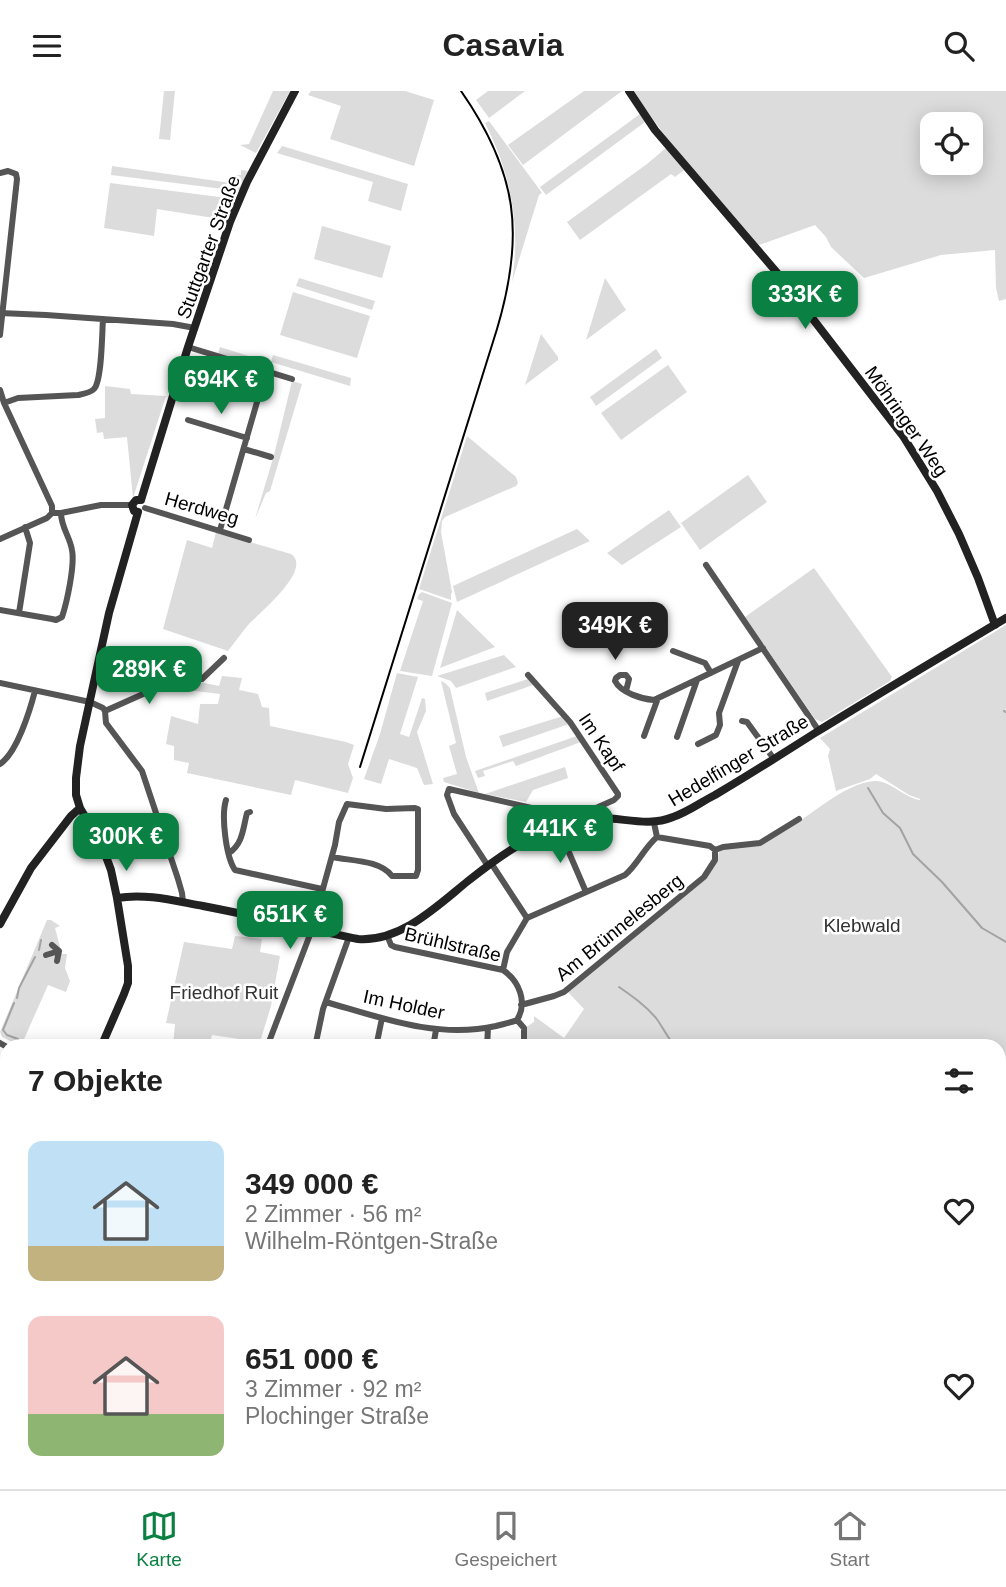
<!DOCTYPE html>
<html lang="de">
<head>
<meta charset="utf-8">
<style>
	:root { --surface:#fff; --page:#f6f6f6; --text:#222; --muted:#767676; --line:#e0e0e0; --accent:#0b8043 }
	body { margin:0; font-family:Arial,sans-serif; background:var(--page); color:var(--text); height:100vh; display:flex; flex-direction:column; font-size:26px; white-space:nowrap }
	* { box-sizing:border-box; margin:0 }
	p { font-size:23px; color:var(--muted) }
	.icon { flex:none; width:38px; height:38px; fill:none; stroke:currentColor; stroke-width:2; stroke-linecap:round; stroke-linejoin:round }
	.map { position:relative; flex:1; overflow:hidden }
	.sheet { position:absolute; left:0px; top:948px; width:1006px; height:450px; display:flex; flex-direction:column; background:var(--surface); border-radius:21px 21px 0 0; box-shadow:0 4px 18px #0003 }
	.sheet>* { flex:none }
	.buttons { position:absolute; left:920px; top:21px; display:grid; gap:14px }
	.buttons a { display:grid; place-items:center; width:63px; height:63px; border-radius:14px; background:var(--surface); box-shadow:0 4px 18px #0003; font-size:35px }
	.price { position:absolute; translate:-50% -60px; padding:0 16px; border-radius:14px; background:var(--accent); color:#fff; font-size:23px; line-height:46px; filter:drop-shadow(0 2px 4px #0008) }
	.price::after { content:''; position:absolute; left:50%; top:42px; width:21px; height:16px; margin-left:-10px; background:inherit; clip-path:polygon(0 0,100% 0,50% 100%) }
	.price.current { background:#222; color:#fff }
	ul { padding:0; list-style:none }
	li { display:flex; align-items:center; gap:21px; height:175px; padding:0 28px }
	li span { display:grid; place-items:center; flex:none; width:196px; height:140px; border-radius:14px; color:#555 }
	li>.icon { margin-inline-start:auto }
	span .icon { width:84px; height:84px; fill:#fffc; stroke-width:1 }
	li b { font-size:30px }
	h2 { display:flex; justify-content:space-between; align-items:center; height:84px; padding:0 28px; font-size:30px }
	header { display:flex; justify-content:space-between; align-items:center; height:91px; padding:0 28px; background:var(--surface); font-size:32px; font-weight:600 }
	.menu { display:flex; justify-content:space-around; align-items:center; height:98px; border-top:2px solid var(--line); background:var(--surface); font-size:19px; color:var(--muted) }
	.menu a { display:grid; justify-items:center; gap:4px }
	.menu .current { color:var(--accent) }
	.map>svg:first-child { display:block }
</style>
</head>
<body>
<header><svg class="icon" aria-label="menu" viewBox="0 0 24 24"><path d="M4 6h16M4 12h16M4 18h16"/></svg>Casavia<svg class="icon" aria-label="search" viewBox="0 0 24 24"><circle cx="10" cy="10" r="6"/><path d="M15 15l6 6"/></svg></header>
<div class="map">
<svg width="1006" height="1398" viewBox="0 0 1006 1398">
	<rect width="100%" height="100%" fill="#fff"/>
	<path fill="#dcdcdc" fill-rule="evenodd" d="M 164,0 L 175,0 L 170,49 L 159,48 Z
		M 273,0 L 290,0 L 256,62 L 240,54 L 249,53 Z
		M 311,0 L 405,0 L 434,9 L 414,75 L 330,48 L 341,15 L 308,4 Z
		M 488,0 L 525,0 L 489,27 L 476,9 Z
		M 584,0 L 622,0 L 523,74 L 508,54 Z
		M 634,0 L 1006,0 L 1006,208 L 999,210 L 996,197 L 995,159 L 941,164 L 864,187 L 831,156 L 826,146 L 815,134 L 759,154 C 716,104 669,56 634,0 ZM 933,33 L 971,33 L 971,72 L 933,72 Z
		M 640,23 L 645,31 L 546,104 L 540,96 Z
		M 489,30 L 542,102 L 539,104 L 512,191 C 521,135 511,83 485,32 Z
		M 282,55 L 408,93 L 401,120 L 368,110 L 373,91 L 277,62 Z
		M 666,57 L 684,79 L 675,86 L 671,83 L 580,149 L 567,131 L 647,73 Z
		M 112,75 L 231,92 L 232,84 L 241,84 L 241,79 L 248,80 L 239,100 L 111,84 Z
		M 110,92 L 235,108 L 226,129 L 157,118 L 154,145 L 104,137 Z
		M 322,135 L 391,155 L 382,187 L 314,168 Z
		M 299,187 L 375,210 L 372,219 L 296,195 Z
		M 605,187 L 626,219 L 586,249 Z
		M 293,201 L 370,225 L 357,267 L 280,244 Z
		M 541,243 L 558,266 L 558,269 L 525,294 Z
		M 220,256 L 268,271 L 266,278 L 218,263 Z
		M 656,258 L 662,267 L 596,315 L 590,306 Z
		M 273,264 L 351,287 L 350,295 L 271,271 Z
		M 668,274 L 687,301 L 621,349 L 601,322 Z
		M 292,290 L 302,293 L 270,400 L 266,402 L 255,428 L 274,364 Z
		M 105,295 L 130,298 L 131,303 L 166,305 L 133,407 L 127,346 L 104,348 L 103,341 L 97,342 L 95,328 L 105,327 Z
		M 467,345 L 516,386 L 518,392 L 516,395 L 445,426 L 442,430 L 441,441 L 452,501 L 451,503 L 451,509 L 419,498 Z
		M 748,384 L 767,411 L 700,459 L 681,432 Z
		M 669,419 L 681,436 L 622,474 L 607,462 Z
		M 577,438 L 590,450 L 457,511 L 453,495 Z
		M 216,441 L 291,463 C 313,478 261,521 249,533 C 242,541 235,551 228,560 L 163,538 L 187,449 L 212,457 Z
		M 814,477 L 892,586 L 890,590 L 822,631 L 815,628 L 745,526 Z
		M 422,501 L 452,512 L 432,585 L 400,580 L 423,510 L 417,508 L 419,503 Z
		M 457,519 L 495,556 L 440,577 Z
		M 1006,534 L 1006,1398 L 616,1398 L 611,1391 L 999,1391 L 999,956 L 525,956 L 526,936 L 534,931 L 534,925 L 564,947 L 584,918 L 568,901 L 706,788 L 717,769 L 719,761 L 722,758 C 737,754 762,751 775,745 C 805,731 842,692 875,690 C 889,689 905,707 920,709 L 920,708 L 909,704 L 876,683 L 870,688 L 836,700 L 828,665 L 830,658 L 820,647 Z
		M 504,564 L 516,576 L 456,597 L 451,590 L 437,585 Z
		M 397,582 L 418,586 L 400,643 L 409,646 L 422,607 L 425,608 L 426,620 L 417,641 L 433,693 L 424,694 L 417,677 L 389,668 L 381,693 L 364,688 L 380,643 Z
		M 222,585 L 242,587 L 239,599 L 258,603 L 262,616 L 269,617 L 270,635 L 346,651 L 354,654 L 348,673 L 353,687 L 348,702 L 295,689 L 291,704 L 187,682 L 189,672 L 174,669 L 174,655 L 166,653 L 171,625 L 198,633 L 200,613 L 218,613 L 220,603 L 179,598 L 179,595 L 173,594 L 190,589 L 219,595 Z
		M 528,588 L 533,594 L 487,610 L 485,602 Z
		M 441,590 L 445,592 L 450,597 L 466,666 L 479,702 L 444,691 L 443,687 L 457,683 L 449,655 L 456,652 Z
		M 563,625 L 569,633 L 503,656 L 499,645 Z
		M 577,645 L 581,651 L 516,675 L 513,670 L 483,680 L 485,685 L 478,687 L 475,680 Z
		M 565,676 L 568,687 L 533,699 L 526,711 L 485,703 Z
		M 47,829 L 51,829 L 60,835 L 55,837 L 62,863 L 67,863 L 65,877 L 70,890 L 66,901 L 48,894 L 21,955 L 2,946 L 0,941 Z
		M 235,845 L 262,848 L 260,861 L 280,865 L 271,915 L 260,951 L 212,944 L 209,955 L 173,955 L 175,933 L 166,932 L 184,851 L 232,858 Z
		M 0,1059 L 7,1093 L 7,1127 L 0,1128 Z
		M 0,1270 L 7,1273 L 7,1371 L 0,1371 Z
		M 11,1391 L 81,1391 L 82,1398 L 0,1398 L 0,1396 L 11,1393 Z
		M 224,1391 L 256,1391 L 258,1398 L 172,1398 L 173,1392 Z"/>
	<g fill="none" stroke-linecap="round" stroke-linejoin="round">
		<path stroke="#a3a3a3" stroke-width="2" d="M 1004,620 L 1006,621
			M 868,697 L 883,722 L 900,737 L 913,763 L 942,791 L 982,837 L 1006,851
			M 39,859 L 41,849
			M 619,896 C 632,905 645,914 656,927 C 663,936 667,947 676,956
			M 17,907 L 19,897 L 35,866
			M 14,912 L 3,939 L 7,944 L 18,948 L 20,952
			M 0,1057 L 2,1063
			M 3,1066 L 6,1087
			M 999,1186 L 1006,1187
			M 0,1242 L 7,1226"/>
		<path stroke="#555" stroke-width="6" d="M 0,82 L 8,80 L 16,83 L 17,88 L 0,244
			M 0,222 L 46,224 L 173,233 L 195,237
			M 188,256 L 292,288
			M 0,299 L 4,312 L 52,415 L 52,422
			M 4,312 L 18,307 L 78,304 C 83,303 90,302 94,298 C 102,290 102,241 103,228
			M 188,329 L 247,347
			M 244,358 L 271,366
			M 145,417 L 249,449
			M 220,439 L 266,280
			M 0,448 L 47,427 L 52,422 L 61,422 L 101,414 L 132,414
			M 706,474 L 819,640
			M 0,519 L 52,528 L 56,529 L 62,526 C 67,511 75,474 72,459 C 70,446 61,436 61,422
			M 19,522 L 30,452 L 25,436
			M 673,560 L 705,572 L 711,582
			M 528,584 L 570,631 L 618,703 L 618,705 L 614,709 L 587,721 L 587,728
			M 0,592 L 90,611 L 103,617 L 105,620
			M 626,600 L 629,588 L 626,584 L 620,584 L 616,587 L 615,590 C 621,602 642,608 654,609 L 763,557
			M 105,620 L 106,632 L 142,680 L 178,788 L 182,802 L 183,811
			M 105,620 L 161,595 L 189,586 L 202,588 L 224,567
			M 742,630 L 747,631 L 774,668
			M 644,645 L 658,607
			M 677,646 L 697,589
			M 698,653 L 716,644 L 720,634 L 719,622 L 738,570
			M 0,673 C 17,662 30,619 35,600
			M 226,709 C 221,725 226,766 235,779 L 322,798
			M 558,736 L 586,801
			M 657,746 L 710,755 L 715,759 L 723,756 L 760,752 L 799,728
			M 229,762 C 243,753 243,737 247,722 L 250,721
			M 491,772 L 527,827
			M 488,775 L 454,723 L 447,704 L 449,698 L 558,723 L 564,733
			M 387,844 L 391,854 L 395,856 L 503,879 C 519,890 528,911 517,929
			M 52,854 L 59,860 L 57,870
			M 46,864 L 59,860
			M 503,879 L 507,861 L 527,827 L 625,784 C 638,773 644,757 657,746 L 654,732
			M 326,911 C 382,927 437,948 496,935 C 503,933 510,932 517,929
			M 521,914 L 554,905 L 564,901 L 704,786 L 715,769 L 715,759
			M 517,929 L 524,937 L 524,956
			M 0,952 L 7,956
			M 267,956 L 311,841 L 335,754 L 339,731 L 347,713 L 386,718 L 415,717 L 418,718 L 418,779 L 416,785 L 392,785 C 380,769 351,770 332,766
			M 315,956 L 323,918 L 349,846
			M 376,956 L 382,927
			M 433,956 L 436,939
			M 487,956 L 488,937
			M 0,1253 L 7,1234
			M 292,1391 L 295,1398
			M 102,1398 L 105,1395 L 137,1391
			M 363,1398 L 374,1391"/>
		<path stroke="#222" stroke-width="8" d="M 629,0 L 655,39 L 779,184 L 903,345 L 937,400 L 959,443 L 978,487 L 995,534
			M 141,409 L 188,256 L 230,131 L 247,91 L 295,0
			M 138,421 L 134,420 L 132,414 L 136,409 L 141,409
			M 117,807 C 146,802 175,810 203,815 C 255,825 306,837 358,848 C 401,851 437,815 468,790 C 488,774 510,757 534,746 C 555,736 576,727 600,727 C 625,727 649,736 673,726 C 688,721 701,711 715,704 C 749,684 782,663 815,642 C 878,603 942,565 1006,527
			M 0,833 L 31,777 L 71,725 L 80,717
			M 101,956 L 124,903 L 128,892 L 128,875 L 117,807 L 111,779 L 101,752 L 80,717 L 76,704 L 76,687 L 80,655 L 109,522 L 138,421
			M 89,1391 L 90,1398"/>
		<path stroke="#000" stroke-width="2" d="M 360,676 L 497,238 C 525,144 518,82 461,0"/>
	</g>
	<g text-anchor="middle" stroke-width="5" stroke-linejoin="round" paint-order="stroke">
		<g font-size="19" fill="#000" stroke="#fff">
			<text transform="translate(208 156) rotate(-70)" y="7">Stuttgarter Straße</text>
			<text transform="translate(907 330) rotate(55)" y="7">Möhringer Weg</text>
			<text transform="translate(202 417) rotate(16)" y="7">Herdweg</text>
			<text transform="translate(602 651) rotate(56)" y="7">Im Kapf</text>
			<text transform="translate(738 669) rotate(-31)" y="7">Hedelfinger Straße</text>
			<text transform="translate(619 836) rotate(-39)" y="7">Am Brünnelesberg</text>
			<text transform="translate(453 853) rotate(13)" y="7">Brühlstraße</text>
			<text transform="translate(404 913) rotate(12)" y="7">Im Holder</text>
		</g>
		<g font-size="19" fill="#333" stroke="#fff">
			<text x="862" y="841">Klebwald</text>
			<text x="224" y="908">Friedhof Ruit</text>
		</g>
	</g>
</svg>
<div class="buttons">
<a><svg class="icon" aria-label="locate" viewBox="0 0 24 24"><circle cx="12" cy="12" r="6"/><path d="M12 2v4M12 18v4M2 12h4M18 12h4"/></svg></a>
</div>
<b class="price" style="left:805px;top:240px">333K €</b>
<b class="price" style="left:221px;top:325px">694K €</b>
<b class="price current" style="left:615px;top:571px">349K €</b>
<b class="price" style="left:149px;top:615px">289K €</b>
<b class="price" style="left:560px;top:774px">441K €</b>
<b class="price" style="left:126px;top:782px">300K €</b>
<b class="price" style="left:290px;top:860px">651K €</b>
<section class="sheet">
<h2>7 Objekte<svg class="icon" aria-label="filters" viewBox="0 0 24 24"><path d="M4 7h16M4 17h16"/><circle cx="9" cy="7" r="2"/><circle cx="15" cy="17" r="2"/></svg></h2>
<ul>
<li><span style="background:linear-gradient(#bfe0f5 75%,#c2b280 0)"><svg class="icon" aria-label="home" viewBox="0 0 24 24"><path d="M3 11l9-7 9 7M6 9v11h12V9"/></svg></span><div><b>349 000 €</b><p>2 Zimmer · 56 m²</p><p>Wilhelm-Röntgen-Straße</p></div><svg class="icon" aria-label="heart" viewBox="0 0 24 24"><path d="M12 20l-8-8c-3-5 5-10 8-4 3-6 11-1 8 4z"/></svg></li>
<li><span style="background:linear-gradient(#f6c9c9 70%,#8fb573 0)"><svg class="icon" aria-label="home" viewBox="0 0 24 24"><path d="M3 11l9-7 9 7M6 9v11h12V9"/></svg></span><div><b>651 000 €</b><p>3 Zimmer · 92 m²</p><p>Plochinger Straße</p></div><svg class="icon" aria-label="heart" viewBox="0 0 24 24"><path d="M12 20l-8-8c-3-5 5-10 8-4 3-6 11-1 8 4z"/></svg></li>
</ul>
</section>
</div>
<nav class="menu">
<a class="current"><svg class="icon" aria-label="map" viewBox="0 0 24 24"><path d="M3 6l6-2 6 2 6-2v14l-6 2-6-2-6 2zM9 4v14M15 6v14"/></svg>Karte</a>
<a><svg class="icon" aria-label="saved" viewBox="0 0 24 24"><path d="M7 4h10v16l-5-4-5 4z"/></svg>Gespeichert</a>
<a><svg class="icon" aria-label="home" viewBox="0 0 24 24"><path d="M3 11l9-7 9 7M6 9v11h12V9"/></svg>Start</a>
</nav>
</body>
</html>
